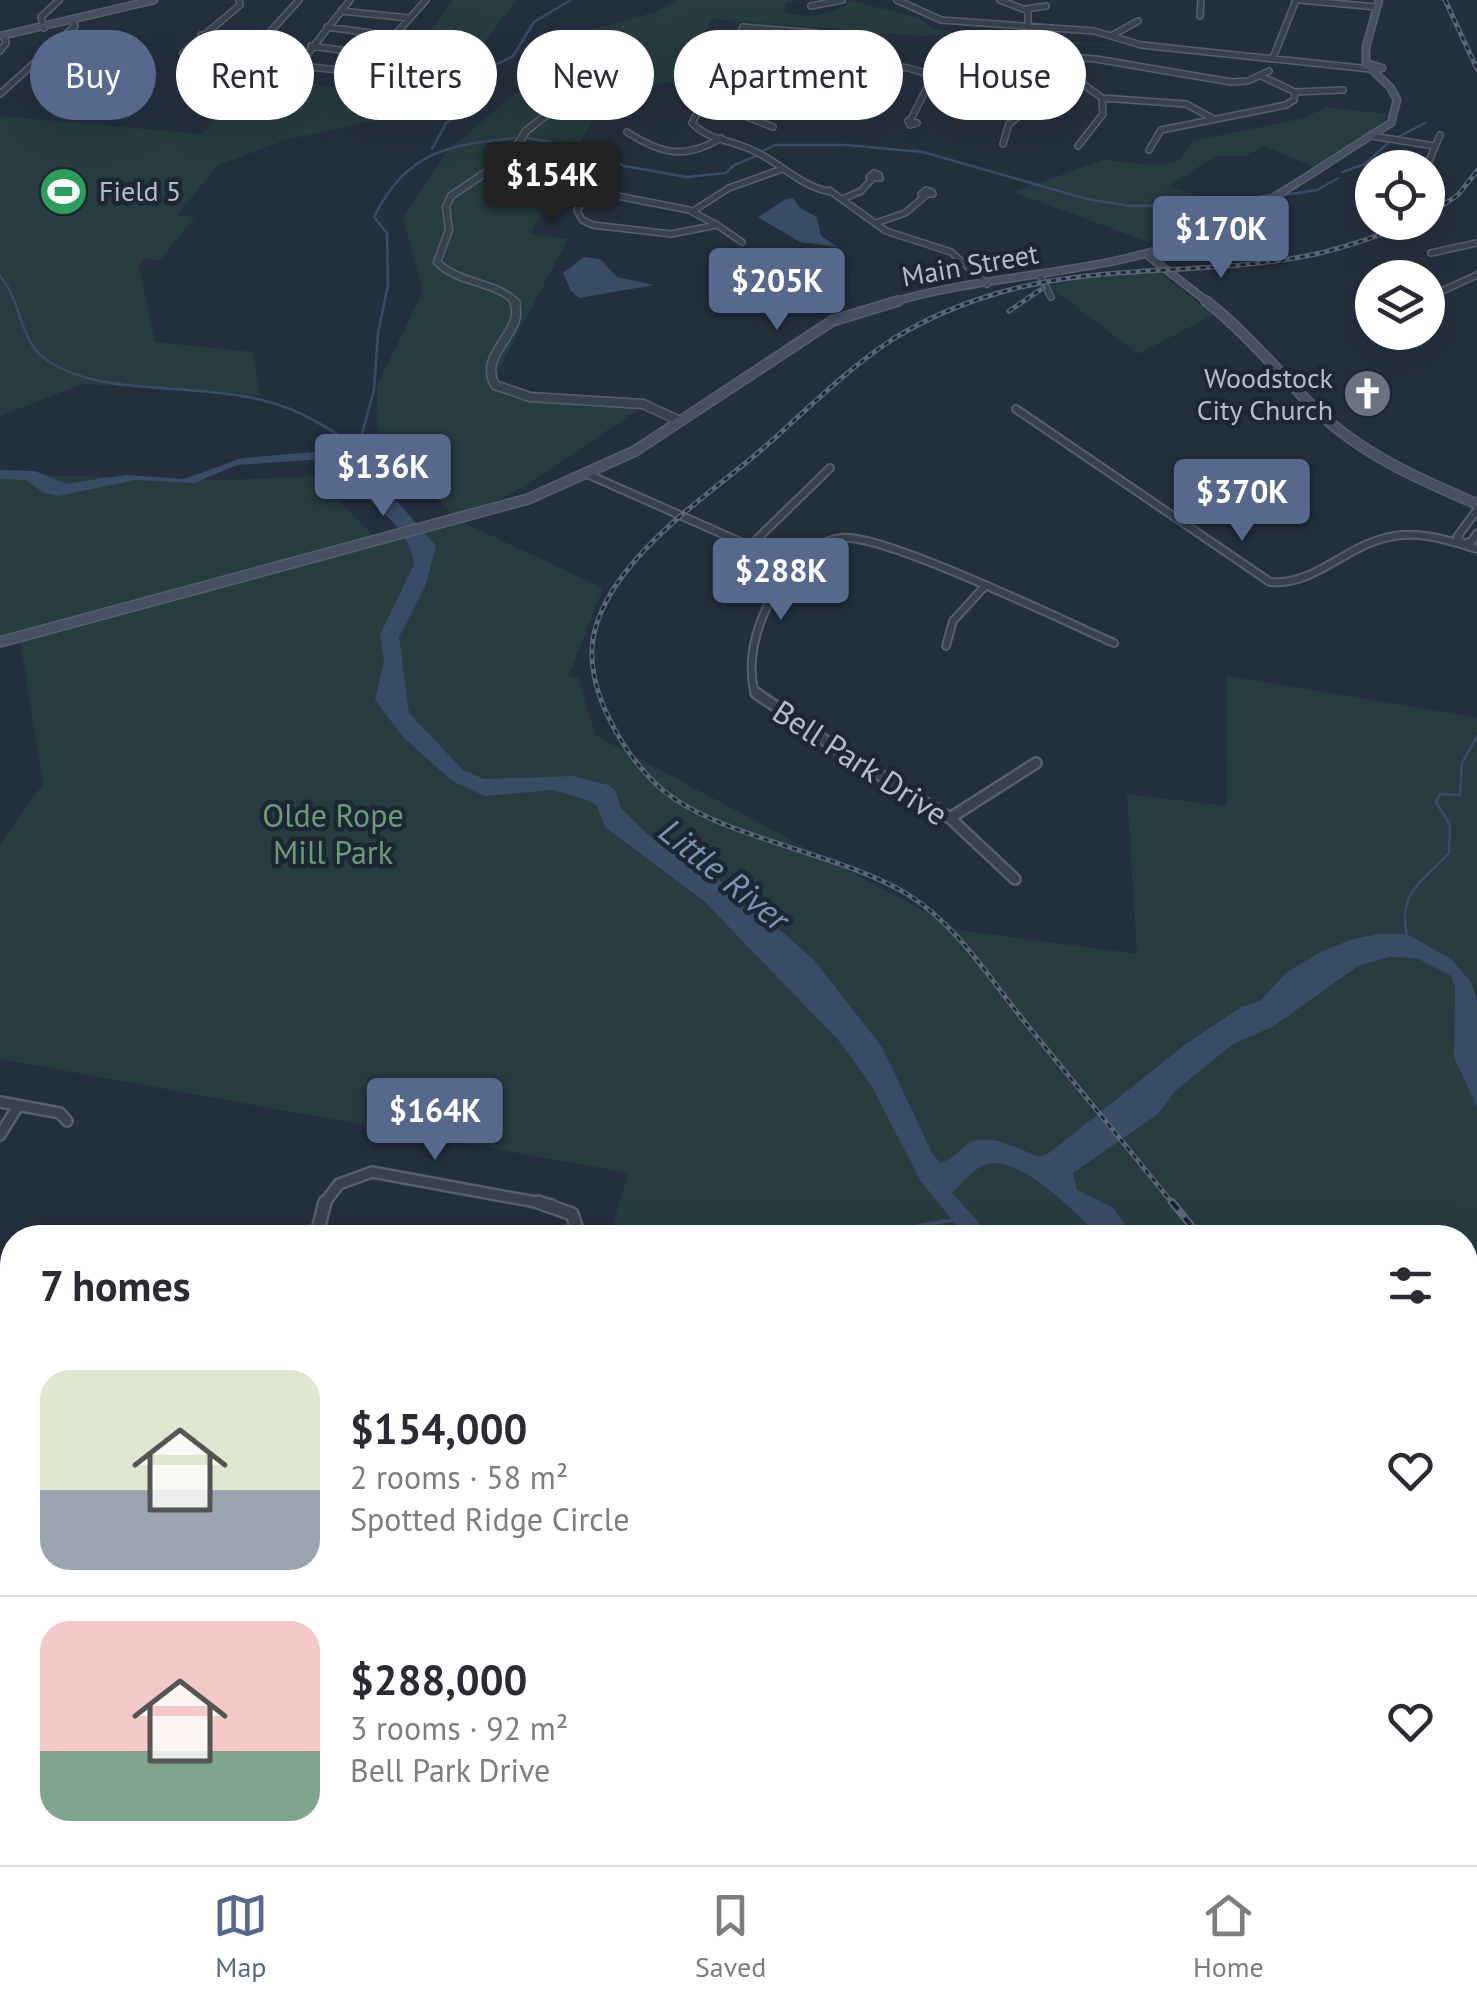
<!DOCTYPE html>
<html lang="en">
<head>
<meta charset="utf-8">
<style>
	:root { --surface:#fff; --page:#f7f7f7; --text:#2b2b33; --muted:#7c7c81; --line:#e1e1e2; --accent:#56698c }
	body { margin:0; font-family:"PT Sans",sans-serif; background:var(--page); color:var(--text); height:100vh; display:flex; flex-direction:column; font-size:38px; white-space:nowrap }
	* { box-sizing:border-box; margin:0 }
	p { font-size:32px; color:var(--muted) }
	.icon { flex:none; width:55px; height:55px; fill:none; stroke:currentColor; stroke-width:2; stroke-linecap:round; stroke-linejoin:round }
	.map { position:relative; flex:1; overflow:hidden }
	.panel { position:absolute; left:0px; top:1225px; width:1478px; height:640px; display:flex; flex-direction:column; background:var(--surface); border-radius:40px 40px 0 0; box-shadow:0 10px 40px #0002 }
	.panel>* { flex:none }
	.hud { position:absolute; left:30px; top:30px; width:1418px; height:90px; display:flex; gap:20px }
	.fabs { position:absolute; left:1355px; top:150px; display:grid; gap:20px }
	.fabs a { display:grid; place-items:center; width:90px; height:90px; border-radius:50%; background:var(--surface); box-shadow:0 10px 40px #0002; font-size:50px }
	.price { position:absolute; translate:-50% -85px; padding:0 22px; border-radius:10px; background:var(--accent); color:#fff; font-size:32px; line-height:65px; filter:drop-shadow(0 2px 5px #0008) }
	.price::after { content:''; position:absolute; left:50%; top:60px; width:30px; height:22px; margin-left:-15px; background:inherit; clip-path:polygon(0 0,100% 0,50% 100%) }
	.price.selected { background:#222; color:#fff }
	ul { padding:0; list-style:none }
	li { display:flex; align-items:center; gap:30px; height:250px; padding:0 40px }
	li+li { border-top:2px solid var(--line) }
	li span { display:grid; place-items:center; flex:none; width:280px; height:200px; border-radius:30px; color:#555 }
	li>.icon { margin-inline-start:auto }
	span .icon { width:120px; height:120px; fill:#fffc; stroke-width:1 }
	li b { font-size:42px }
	h2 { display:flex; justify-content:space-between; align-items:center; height:120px; padding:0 40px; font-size:42px }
	.chip { padding:0 35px; border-radius:45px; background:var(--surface); box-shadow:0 10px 40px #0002; font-size:35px; line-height:90px }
	.chip.selected { background:var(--accent); color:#fff }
	.dock { display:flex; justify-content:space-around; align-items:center; height:140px; border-top:2px solid var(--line); background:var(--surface); font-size:28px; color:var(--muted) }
	.dock a { display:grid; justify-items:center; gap:5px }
	.dock .selected { color:var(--accent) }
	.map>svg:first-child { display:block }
</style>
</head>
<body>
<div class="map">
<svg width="1477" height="1865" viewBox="0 0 1477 1865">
	<rect width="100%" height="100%" fill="#242f3e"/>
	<path fill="#263c3f" d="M 453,0 L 517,0 L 457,76 L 398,116 L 285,140 L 217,166 L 177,215 L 195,217 L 160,260 L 142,259 L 139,268 L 155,342 L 253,352 L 260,395 L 83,384 L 0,416 L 0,116 L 202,134 L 250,80 L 385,91 Z
		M 677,0 L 796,0 L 786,4 L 784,12 C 810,18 829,17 852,1 L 919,18 L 933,28 L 946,31 L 1134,47 L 1008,40 L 991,51 L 960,33 L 922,36 L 712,19 L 676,83 L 612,85 L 530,234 L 568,239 L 498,371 L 498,383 L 516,391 L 651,401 L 521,488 L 460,521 L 603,588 L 568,677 L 578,677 L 595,735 L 959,930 L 1137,954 L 1127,794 L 1227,806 L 1226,676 L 1477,718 L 1477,1546 L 1465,1533 L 1465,1238 L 610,1237 L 628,1173 L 0,1059 L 0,844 L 43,784 L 20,640 L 0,640 L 0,474 L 227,480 L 315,476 L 379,542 L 459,520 L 378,448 L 377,386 L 423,291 L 403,218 L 447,151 L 536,75 L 518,50 L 655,12 Z
		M 1325,107 L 1388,114 L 1372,135 L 1317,168 L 1263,146 L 1245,156 L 1215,156 L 1169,186 L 1242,212 L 1178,253 L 1013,192 L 1103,160 L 1154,165 L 1179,161 L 1192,141 L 1305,118 Z
		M 1159,272 L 1213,315 L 1138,354 L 1049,286 L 1093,277 Z"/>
	<path fill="#394c67" d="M 793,198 L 800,208 L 817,217 L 821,236 L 838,247 L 800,242 L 758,217 L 786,199 Z
		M 584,257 L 600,259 L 617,277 L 654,285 L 579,298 L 571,291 L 563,273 Z
		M 337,450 L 355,453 L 436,546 L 425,587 L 399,637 L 409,713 L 463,770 L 484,779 L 573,776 L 608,785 L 615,790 L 621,808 L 647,834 L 732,889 L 769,920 L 814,960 L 882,1047 L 933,1155 L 941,1163 C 954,1158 958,1151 968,1144 C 988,1131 1020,1150 1040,1157 L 1049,1153 L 1187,1043 L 1241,1007 L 1260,1001 L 1286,973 L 1320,952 L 1353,939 L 1378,934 L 1407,934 L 1451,959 L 1471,982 L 1477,1001 L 1477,1107 L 1454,1057 L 1455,987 L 1451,976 L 1417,958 L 1389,957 L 1358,966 L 1272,1027 L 1233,1044 L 1175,1091 L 1158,1114 L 1073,1173 L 1077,1190 L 1113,1208 L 1135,1237 L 1100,1237 C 1077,1215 1017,1149 982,1166 C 972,1171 960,1185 952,1193 L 992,1237 L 966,1237 L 920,1180 L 871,1085 L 839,1041 L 705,902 L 605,827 L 597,806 L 587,800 L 553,790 L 485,796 L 452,781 L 403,737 L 375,700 L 384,661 L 380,635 L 414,564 C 411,529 370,503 349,478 L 346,468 L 324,459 L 237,465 L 194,483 L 136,480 L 58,496 L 44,493 L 26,480 L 0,479 L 0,470 L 35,471 L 66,484 L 127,475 L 184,479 L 242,458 Z"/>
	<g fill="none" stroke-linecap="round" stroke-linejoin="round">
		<path stroke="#394c67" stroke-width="2.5" d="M 527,138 L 597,150 L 624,166 L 687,177 L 726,173 L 734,165 L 756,156
			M 1396,138 L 1425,123
			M 432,149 L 446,123 L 472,106 L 484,71 L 513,56 L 534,22 L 571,0
			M 763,151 L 775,145 L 845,145 L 923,152 L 1087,199 L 1131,206 L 1208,206 L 1268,195
			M 1342,172 L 1365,164 L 1389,142
			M 1284,195 L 1317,190 L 1338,178
			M 0,276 C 22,301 19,343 48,361 C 117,406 230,371 315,421 C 331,430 346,438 356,454
			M 357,452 L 374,390 L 378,333 L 388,285 L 387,233 L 374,217 C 407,152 446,145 514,138
			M 1407,936 C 1398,892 1420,884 1449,853 L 1450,825 L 1436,802 L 1440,794 L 1460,795 L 1462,763 L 1477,736"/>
		<path stroke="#394c67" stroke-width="4" d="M 891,1238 L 916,1226 L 953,1220
			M 542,1865 L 547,1852"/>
		<defs>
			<path id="minor-far3" d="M 239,0 L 240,5 L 183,53 L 245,61
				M 350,0 L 298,66 L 362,72 L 426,0
				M 897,0 L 941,20 L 1094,31 L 1141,45 L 1370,69
				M 1000,0 L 1028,11 L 1028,26
				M 1299,0 L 1377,7
				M 811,6 L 842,0
				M 1026,9 L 1046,6
				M 341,11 L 409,18
				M 1200,16 L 1201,0
				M 327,27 L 393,36
				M 44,28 L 41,17 L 59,0
				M 201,35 L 288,42
				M 1111,36 L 1138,21
				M 311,46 L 377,55
				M 730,47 L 908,68 L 935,76
				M 951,47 L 962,50 L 1032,100 L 1032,106 L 1009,124 L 1003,144
				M 0,51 L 6,43 L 4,35
				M 809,55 L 816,33 L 743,27 L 692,123 C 708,140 731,140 752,150 C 780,162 799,186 831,192
				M 1065,57 L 1067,72 L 1102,98 L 1103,114 L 1078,146
				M 1273,58 L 1296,0
				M 717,72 L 840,88 L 849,82 L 873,46 L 871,42
				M 1295,92 L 1343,90
				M 0,94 L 75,26 L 73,21
				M 1102,98 L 1186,104 L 1212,118
				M 206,103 L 299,0
				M 699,105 L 730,110 L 773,127
				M 908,121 L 917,123 L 910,125 Z
				M 910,121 L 932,78 L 1049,56 L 1096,59 L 1231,82 L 1248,81 L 1269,71
				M 627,132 C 661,154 685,160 721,138
				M 1372,136 L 1435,146
				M 1149,150 L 1161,130 L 1286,105 L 1294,100 L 1295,92 L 1263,77
				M 1429,161 L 1440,135
				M 874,173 L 879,175 L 880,178 L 869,177 Z
				M 829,190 L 886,231 L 951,252 L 987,284
				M 926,190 L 932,192 L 933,194 L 921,194 Z
				M 592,191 L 689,210 L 717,225 L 671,234 L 593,225 L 582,220 L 577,210 Z
				M 845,198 L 861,191 L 872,179
				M 693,211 L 729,188 L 782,169
				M 876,223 L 905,213 L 925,196
				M 717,225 L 742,242
				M 1431,253 L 1477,243
				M 1040,275 L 1051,297
				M 1442,291 L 1477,275"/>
			<path id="minor-far2" d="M 1016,409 L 1270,582 C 1313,586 1344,548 1385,538 C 1416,529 1447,540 1477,549
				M 587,474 L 797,567
				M 1477,510 L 1457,537 L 1463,544 L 1472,541 L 1477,533
				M 750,546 L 830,468
				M 946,646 L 953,621 L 984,587
				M 760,695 L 754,691 C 747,658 757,624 773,595 C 787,571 813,541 842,538 C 883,533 1066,622 1114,643"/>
			<path id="minor-far1" d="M 756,693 L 836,748 L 950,818 L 1015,879
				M 950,818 L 1036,763
				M 0,1102 L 60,1113 L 67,1121
				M 0,1135 L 18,1106
				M 323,1205 L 339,1184 L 372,1172 L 552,1205"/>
			<path id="minor" d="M 538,1202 L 572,1214 L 580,1238
				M 316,1238 L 325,1202
				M 0,1292 L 12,1282
				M 0,1369 L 12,1368
				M 1465,1672 L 1477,1672
				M 0,1684 L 12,1685
				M 1465,1696 L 1475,1777 L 1465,1815
				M 154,1852 L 201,1865
				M 705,1852 L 709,1865
				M 1011,1852 L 1016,1865
				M 1376,1852 L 1386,1865
				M 1464,1852 L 1465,1865
				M 350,1865 L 375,1852"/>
			<path id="tertiary-far1" d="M 517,303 C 494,280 460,285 437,262 L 449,230 L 446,207 L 451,196 L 510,156 L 526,131 L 558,106"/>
			<path id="tertiary" d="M 514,301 C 527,333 477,352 495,385 L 530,397 L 643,404 L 680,421"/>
			<path id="secondary-far1" d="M 0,36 L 154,0
				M 1369,64 L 1382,68 L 1366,66 L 1366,47 L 1379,0
				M 1146,254 L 1209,303
				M 890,303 C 988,273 1095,276 1191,239 C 1259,213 1328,161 1391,123 L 1397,100 L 1390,87 L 1372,70"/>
			<path id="secondary" d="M 1206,301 C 1247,333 1279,373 1316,410 C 1361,454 1421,480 1477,504
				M 0,642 L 528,499 L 635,451 L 832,321 L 898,301"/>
		</defs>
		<use href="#minor-far3" stroke="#565f6c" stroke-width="8"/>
		<use href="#minor-far2" stroke="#565f6c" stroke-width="10"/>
		<use href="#minor-far1" stroke="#565f6c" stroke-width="14"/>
		<use href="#minor" stroke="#565f6c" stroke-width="16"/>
		<use href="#tertiary-far1" stroke="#565f6c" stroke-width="9"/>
		<use href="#tertiary" stroke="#565f6c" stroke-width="11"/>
		<use href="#secondary-far1" stroke="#565f6c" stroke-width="9"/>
		<use href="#secondary" stroke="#565f6c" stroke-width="12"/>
		<use href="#minor-far3" stroke="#38414e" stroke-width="5"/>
		<use href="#minor-far2" stroke="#38414e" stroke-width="6"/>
		<use href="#minor-far1" stroke="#38414e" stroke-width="9"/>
		<use href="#minor" stroke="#38414e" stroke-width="11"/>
		<use href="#tertiary-far1" stroke="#38414e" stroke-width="6"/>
		<use href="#tertiary" stroke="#38414e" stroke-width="8"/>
		<use href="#secondary-far1" stroke="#465061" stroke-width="6"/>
		<use href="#secondary" stroke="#465061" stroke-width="9"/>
		<defs>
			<path id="rail-far1" d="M 1445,0 L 1477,69
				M 1428,215 L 1458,195 L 1477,171
				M 1009,311 L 1043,288
				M 1174,1205 C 1124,1143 1073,1082 1024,1021 C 987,975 957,925 907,894 C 834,850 714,838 657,785 C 622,752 585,688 593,639 C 606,562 705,498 760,451 C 804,413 844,371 893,339 C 927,318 963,303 1002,292 C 1099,264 1202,275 1301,257 C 1340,250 1377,236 1414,222"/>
			<path id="rail" d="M 1172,1202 L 1201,1238
				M 1465,1554 L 1477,1568"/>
		</defs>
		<use href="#rail-far1" stroke="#5a6575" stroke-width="5"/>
		<use href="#rail" stroke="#5a6575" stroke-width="8"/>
		<use href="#rail-far1" stroke="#1d2633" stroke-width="2.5" stroke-dasharray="5" stroke-linecap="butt"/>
		<use href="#rail" stroke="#1d2633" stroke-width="4" stroke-dasharray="10" stroke-linecap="butt"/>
	</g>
	<defs>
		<symbol id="stadium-disc" viewBox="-11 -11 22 22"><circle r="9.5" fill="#2e9e5b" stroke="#1d2633"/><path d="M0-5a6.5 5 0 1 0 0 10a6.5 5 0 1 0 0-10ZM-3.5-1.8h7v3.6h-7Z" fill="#fff"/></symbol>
		<symbol id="church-disc" viewBox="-11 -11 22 22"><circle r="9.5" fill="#6b7280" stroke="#1d2633"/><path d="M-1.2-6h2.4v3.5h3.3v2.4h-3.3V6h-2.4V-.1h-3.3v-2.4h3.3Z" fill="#fff"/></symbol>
	</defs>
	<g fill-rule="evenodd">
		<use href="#stadium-disc" x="36" y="164" width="55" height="55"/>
		<use href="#church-disc" x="1340" y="366" width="55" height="55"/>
	</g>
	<g text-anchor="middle" stroke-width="9" stroke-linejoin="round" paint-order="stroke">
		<g font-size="28" fill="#b4bcc9" stroke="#1d2633" text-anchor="start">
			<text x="99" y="201">Field 5</text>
			<text x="1333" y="388" text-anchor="end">Woodstock<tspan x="1333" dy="32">City Church</tspan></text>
		</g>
		<g font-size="28" fill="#b4bcc9" stroke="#1d2633">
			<text transform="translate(970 265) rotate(-10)" y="10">Main Street</text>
		</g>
		<g font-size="32" fill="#b4bcc9" stroke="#1d2633">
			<text transform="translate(860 763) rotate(33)" y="11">Bell Park Drive</text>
		</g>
		<g font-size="32" fill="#6b9a76" stroke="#1d2633">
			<text x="333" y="827">Olde Rope<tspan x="333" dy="37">Mill Park</tspan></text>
		</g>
		<g font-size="35" font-style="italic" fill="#7c92b1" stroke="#1d2633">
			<text transform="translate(724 875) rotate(39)" y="12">Little River</text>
		</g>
	</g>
</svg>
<div class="fabs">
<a><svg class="icon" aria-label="locate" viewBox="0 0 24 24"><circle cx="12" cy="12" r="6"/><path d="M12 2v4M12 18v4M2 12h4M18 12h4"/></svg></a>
<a><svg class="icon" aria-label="layers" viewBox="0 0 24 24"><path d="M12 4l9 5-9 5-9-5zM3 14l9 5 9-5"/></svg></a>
</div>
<b class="price selected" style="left:552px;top:227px">$154K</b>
<b class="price" style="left:1221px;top:281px">$170K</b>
<b class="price" style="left:777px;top:333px">$205K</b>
<b class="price" style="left:383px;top:519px">$136K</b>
<b class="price" style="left:1242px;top:544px">$370K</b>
<b class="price" style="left:781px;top:623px">$288K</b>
<b class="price" style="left:435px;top:1163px">$164K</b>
<div class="hud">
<a class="chip selected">Buy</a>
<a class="chip">Rent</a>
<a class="chip">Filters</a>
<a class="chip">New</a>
<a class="chip">Apartment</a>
<a class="chip">House</a>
</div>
<section class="panel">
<h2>7 homes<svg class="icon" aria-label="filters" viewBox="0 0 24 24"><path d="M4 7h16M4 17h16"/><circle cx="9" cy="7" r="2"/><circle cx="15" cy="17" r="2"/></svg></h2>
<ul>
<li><span style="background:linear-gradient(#dfe7d0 60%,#9aa5b1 0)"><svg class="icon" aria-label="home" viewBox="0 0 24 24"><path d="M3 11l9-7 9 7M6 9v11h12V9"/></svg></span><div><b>$154,000</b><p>2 rooms · 58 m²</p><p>Spotted Ridge Circle</p></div><svg class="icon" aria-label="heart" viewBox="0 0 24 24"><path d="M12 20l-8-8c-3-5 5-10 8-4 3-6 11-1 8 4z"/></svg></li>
<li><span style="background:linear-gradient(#f6c9c9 65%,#7fa58c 0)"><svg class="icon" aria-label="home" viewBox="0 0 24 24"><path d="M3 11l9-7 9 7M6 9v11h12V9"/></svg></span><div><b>$288,000</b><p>3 rooms · 92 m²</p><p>Bell Park Drive</p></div><svg class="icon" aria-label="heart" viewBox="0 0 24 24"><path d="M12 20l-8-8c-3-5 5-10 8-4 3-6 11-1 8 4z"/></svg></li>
</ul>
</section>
</div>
<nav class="dock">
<a class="selected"><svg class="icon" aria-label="map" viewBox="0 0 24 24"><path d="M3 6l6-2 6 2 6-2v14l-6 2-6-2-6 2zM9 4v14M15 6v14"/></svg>Map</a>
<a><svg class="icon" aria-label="saved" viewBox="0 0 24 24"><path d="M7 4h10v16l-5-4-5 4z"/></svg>Saved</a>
<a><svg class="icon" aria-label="home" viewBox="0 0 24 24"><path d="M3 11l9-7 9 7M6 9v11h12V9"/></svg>Home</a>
</nav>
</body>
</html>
